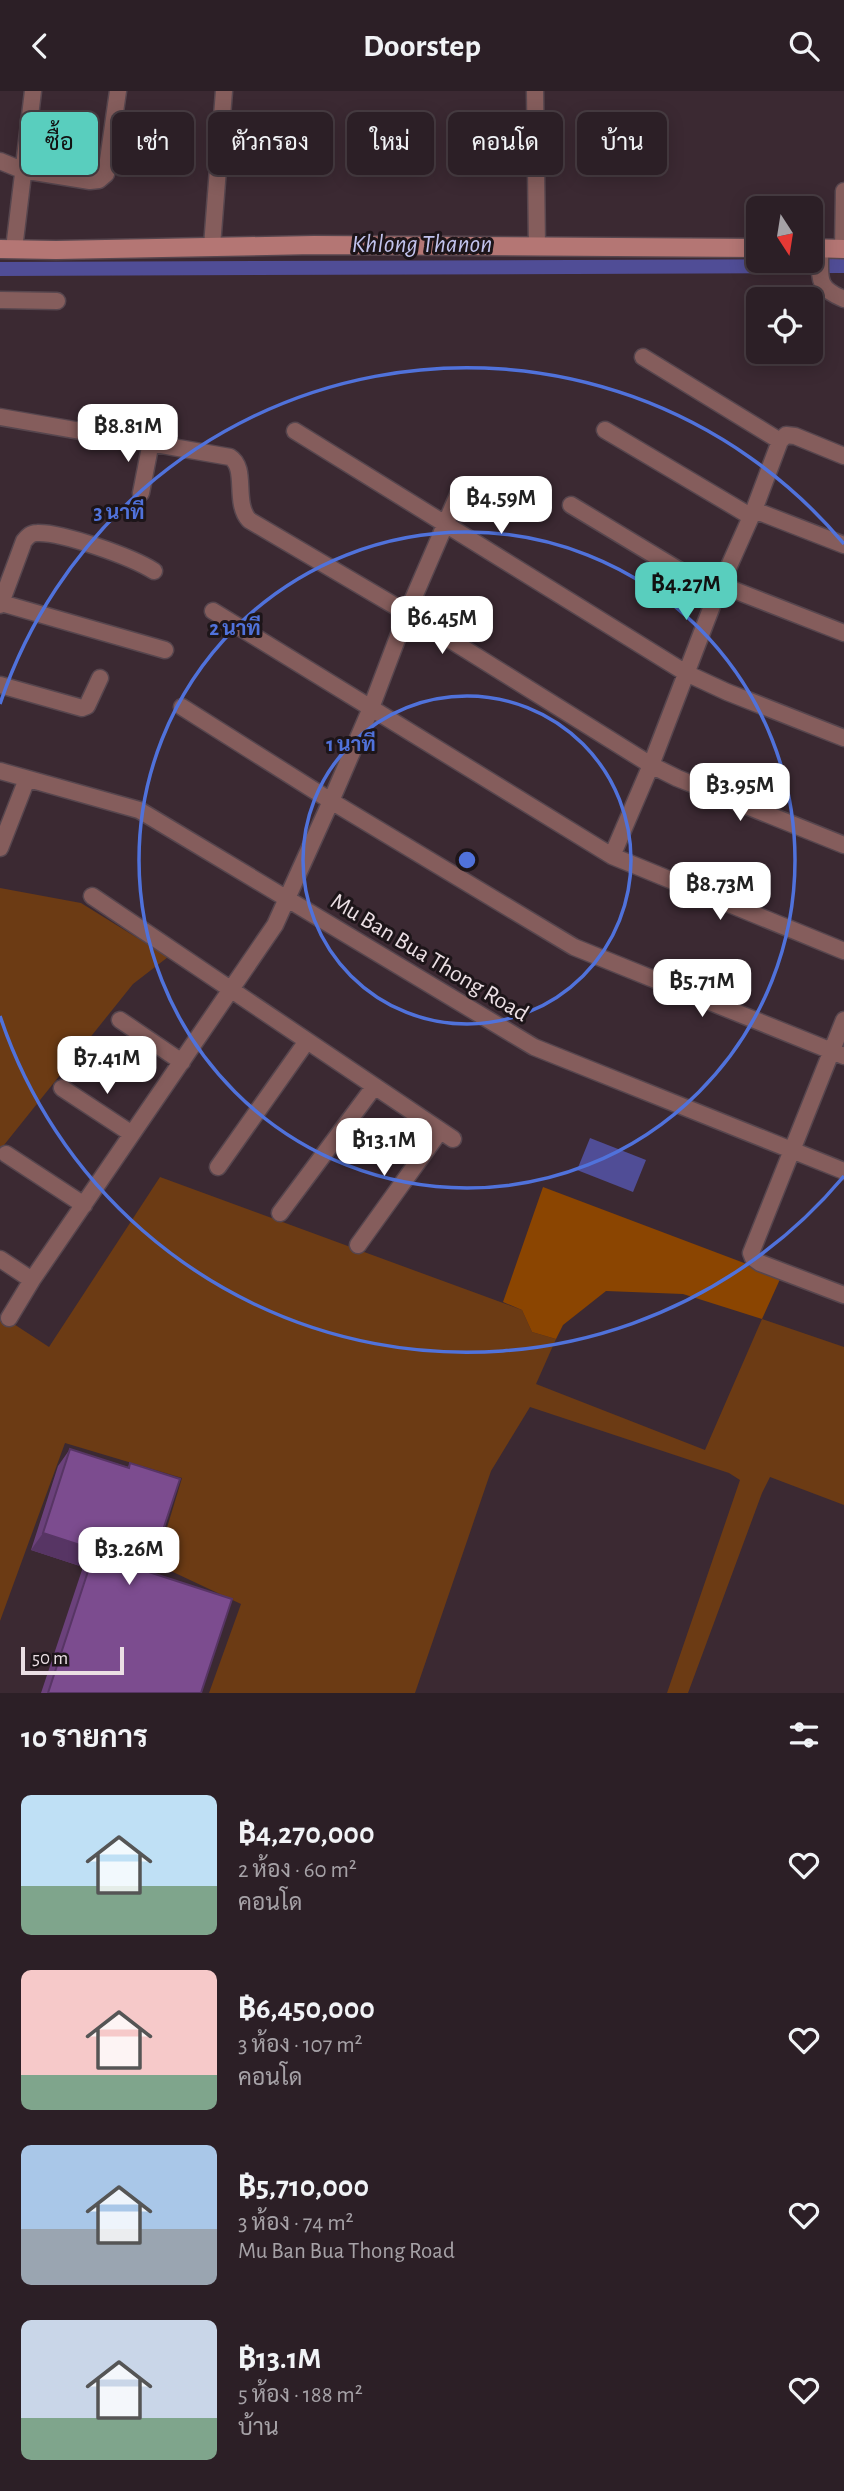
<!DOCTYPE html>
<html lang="th">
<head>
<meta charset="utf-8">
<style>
	:root { --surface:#2c1f26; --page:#382c32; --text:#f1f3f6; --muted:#a6a2a7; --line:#483d43; --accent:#59cebe }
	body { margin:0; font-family:"Alegreya Sans",Sarabun,sans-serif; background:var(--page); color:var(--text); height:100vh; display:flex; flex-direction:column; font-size:26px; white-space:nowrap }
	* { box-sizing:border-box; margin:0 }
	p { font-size:23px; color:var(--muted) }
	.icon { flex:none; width:38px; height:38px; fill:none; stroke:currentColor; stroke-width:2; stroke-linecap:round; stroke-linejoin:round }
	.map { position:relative; height:1602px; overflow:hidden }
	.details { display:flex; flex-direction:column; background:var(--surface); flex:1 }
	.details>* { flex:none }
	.guide { position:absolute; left:21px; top:21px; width:803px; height:63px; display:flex; gap:14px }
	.needle { width:46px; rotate:168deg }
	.tools { position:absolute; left:746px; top:105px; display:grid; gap:14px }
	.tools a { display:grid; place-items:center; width:77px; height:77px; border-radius:10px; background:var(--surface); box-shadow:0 4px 18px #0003,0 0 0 2px var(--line); font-size:35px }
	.scale { position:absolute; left:21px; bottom:18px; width:103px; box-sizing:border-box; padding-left:7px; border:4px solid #ebdfe4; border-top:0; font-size:19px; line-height:24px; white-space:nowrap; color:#ebdfe4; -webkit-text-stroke:5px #1d1519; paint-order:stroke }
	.price { position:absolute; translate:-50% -60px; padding:0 16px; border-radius:14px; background:#fff; color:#222; font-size:23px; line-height:46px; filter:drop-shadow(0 2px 4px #0008) }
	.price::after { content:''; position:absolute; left:50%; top:42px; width:21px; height:16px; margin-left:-10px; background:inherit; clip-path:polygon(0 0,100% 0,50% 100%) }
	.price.selected { background:var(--accent); color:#111 }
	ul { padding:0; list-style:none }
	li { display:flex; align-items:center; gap:21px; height:175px; padding:0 21px }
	li span { display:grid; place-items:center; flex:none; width:196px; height:140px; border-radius:10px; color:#555 }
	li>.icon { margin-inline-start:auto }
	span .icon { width:84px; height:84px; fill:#fffc; stroke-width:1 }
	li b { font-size:30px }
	h2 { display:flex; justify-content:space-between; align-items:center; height:84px; padding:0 21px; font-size:30px }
	.tag { padding:0 24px; border-radius:10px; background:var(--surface); box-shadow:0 4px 18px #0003,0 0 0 2px var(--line); font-size:24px; line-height:63px }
	.tag.selected { background:var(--accent); color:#111 }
	header { display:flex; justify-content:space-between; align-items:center; height:91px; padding:0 21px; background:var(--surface); font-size:32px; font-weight:700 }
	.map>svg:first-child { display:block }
</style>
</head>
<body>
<header><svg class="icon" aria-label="back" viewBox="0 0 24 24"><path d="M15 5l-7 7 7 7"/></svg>Doorstep<svg class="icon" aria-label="search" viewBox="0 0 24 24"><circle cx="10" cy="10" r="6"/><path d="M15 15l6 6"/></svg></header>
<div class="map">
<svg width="844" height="1602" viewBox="0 0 844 1602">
	<rect width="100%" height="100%" fill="#3b2932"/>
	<path fill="#6c3b14" d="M 0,797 L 81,812 L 168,866 L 133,893 L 0,1059 Z
		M 160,1086 L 522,1219 L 532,1241 L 556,1248 L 536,1293 L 705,1359 L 762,1228 L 844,1256 L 844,1414 L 770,1386 L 762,1402 L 688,1602 L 667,1602 L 740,1389 L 729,1382 L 530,1316 L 491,1380 L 415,1602 L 209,1602 L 241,1513 L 156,1473 L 182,1387 L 65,1352 L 0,1530 L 0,1224 L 49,1256 Z"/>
	<path fill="#8b4501" d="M 543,1096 L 781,1186 L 762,1228 L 683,1203 L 606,1200 L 563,1234 L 556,1248 L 532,1241 L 522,1219 L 503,1211 Z"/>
	<path fill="#504d96" d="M 590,1047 L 646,1069 L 633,1101 L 577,1079 Z"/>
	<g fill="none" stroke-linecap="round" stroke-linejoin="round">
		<path stroke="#504d96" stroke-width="14" d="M 0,178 L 844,175"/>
		<defs>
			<path id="street" d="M 535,0 L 537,156
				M 0,70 L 22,79 L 90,90 L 99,89 L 106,83 L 118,0
				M 212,155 L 224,0
				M 820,157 C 821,186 814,196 844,208
				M 14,158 L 33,0
				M 843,158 L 844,100
				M 0,209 L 57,210
				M 643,266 L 780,350
				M 0,326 L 230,366 C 248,377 233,411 249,429 L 407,522 L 651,674 L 677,687 L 844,754
				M 605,339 L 750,425
				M 295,340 L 686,582 L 727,601 L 844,647
				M 141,402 L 151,351
				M 571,414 L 717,502
				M 754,419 L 844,454
				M 721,494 L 844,542
				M 1,512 L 24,450 C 28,445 31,442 37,442 C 62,441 132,466 154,480
				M 0,514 L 1,512 L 165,559
				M 213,520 L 612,765 L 844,860
				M 0,594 L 82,617 L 87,615 L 100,587
				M 182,616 L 331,710 L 574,856 L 844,965
				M 0,680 L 139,719 L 534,956 L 844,1080
				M 0,757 L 27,688
				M 612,765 L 651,674 L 717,502 L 754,419 L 780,350 L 786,344 L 795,345 L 844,365
				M 92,805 L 453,1048
				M 120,929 L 182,971
				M 844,929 L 751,1162 L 753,1167 L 760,1172 L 844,1204
				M 62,997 L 132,1043
				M 6,1063 L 84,1114
				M 218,1076 L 307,950
				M 280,1122 L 374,996
				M 358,1154 L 440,1040
				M 0,1168 L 32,1189
				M 9,1227 L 32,1189 L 275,834 L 331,710 L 371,617 L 407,522 L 461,397"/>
			<path id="secondary" d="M 810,157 L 844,158
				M 0,158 L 56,159 L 314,154 L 758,157"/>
		</defs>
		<use href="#street" stroke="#57464e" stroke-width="19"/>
		<use href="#secondary" stroke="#57464e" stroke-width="21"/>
		<use href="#street" stroke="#855d5c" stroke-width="16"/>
		<use href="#secondary" stroke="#b47674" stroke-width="18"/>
	</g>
	<path fill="#6b417b" d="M 70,1358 L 128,1376 L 130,1372 L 149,1481 L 201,1602 L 41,1602 L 83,1476 L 31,1459 L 58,1375 Z"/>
	<path fill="#573564" d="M 43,1442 L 95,1459 L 83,1476 L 31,1459 Z"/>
	<path fill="#7c4c8f" stroke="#573564" stroke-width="2" d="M 70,1358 L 129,1377 L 130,1372 L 180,1388 L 149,1481 L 232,1508 L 201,1602 L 48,1602 L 95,1459 L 43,1442 Z"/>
	<g fill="none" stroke="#5072db" stroke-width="3.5">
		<circle cx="467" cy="769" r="164"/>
		<circle cx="467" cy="769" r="328"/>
		<path d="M844 1085A492 492 0 0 1 0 925M0 613A492 492 0 0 1 844 453"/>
	</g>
	<g text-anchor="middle" stroke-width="6" stroke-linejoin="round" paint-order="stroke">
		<g font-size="24" fill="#ebdfe4" stroke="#1d1519">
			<text transform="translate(430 866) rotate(31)" y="8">Mu Ban Bua Thong Road</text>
		</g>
		<g font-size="26" font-style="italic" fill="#c1c3ed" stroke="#1d1519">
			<text x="422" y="161">Khlong Thanon</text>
		</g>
	</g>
	<circle cx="467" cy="769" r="10" fill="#5072db" stroke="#1d1519" stroke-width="3.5"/>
	<g font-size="21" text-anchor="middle" font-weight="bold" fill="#5072db" stroke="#1d1519" stroke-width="6" stroke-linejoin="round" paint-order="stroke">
		<text x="119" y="428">3 นาที</text>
		<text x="235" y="544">2 นาที</text>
		<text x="351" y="660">1 นาที</text>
	</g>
</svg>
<div class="tools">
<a><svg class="needle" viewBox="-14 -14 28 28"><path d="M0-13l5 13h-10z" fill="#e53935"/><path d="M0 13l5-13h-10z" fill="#a6a2a7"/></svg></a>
<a><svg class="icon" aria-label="locate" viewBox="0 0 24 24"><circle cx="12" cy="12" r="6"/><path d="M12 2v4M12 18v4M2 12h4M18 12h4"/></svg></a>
</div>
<div class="scale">50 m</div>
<b class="price" style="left:128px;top:373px">฿8.81M</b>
<b class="price" style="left:501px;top:445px">฿4.59M</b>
<b class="price selected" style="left:686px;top:531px">฿4.27M</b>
<b class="price" style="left:442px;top:565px">฿6.45M</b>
<b class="price" style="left:740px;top:732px">฿3.95M</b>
<b class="price" style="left:720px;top:831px">฿8.73M</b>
<b class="price" style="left:702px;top:928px">฿5.71M</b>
<b class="price" style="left:107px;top:1005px">฿7.41M</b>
<b class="price" style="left:384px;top:1087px">฿13.1M</b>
<b class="price" style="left:129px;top:1496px">฿3.26M</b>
<div class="guide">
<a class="tag selected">ซื้อ</a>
<a class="tag">เช่า</a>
<a class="tag">ตัวกรอง</a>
<a class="tag">ใหม่</a>
<a class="tag">คอนโด</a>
<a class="tag">บ้าน</a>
</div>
</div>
<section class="details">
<h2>10 รายการ<svg class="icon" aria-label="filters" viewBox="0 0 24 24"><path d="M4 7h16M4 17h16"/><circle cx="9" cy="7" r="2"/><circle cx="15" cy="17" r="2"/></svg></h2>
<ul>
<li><span style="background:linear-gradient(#bfe0f5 65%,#7fa58c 0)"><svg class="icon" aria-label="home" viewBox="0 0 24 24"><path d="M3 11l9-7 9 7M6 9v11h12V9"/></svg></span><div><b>฿4,270,000</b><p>2 ห้อง · 60 m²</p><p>คอนโด</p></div><svg class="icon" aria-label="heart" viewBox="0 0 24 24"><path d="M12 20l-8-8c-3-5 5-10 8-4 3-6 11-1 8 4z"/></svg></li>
<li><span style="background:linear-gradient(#f6c9c9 75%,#7fa58c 0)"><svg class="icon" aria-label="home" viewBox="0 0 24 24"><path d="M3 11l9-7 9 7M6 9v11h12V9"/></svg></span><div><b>฿6,450,000</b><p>3 ห้อง · 107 m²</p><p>คอนโด</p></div><svg class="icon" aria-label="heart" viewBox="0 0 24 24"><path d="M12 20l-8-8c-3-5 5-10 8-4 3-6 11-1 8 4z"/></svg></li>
<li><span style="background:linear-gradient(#a9c7e8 60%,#9aa5b1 0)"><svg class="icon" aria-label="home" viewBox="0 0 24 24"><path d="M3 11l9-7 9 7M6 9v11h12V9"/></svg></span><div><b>฿5,710,000</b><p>3 ห้อง · 74 m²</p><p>Mu Ban Bua Thong Road</p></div><svg class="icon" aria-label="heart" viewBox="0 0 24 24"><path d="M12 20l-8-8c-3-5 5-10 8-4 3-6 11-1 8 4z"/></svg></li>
<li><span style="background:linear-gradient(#c9d6e8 70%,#7fa58c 0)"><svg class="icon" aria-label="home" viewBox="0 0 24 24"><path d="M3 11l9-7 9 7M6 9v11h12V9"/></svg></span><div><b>฿13.1M</b><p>5 ห้อง · 188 m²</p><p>บ้าน</p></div><svg class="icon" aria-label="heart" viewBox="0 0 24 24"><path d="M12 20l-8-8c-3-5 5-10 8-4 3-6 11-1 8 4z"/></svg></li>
</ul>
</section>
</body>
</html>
